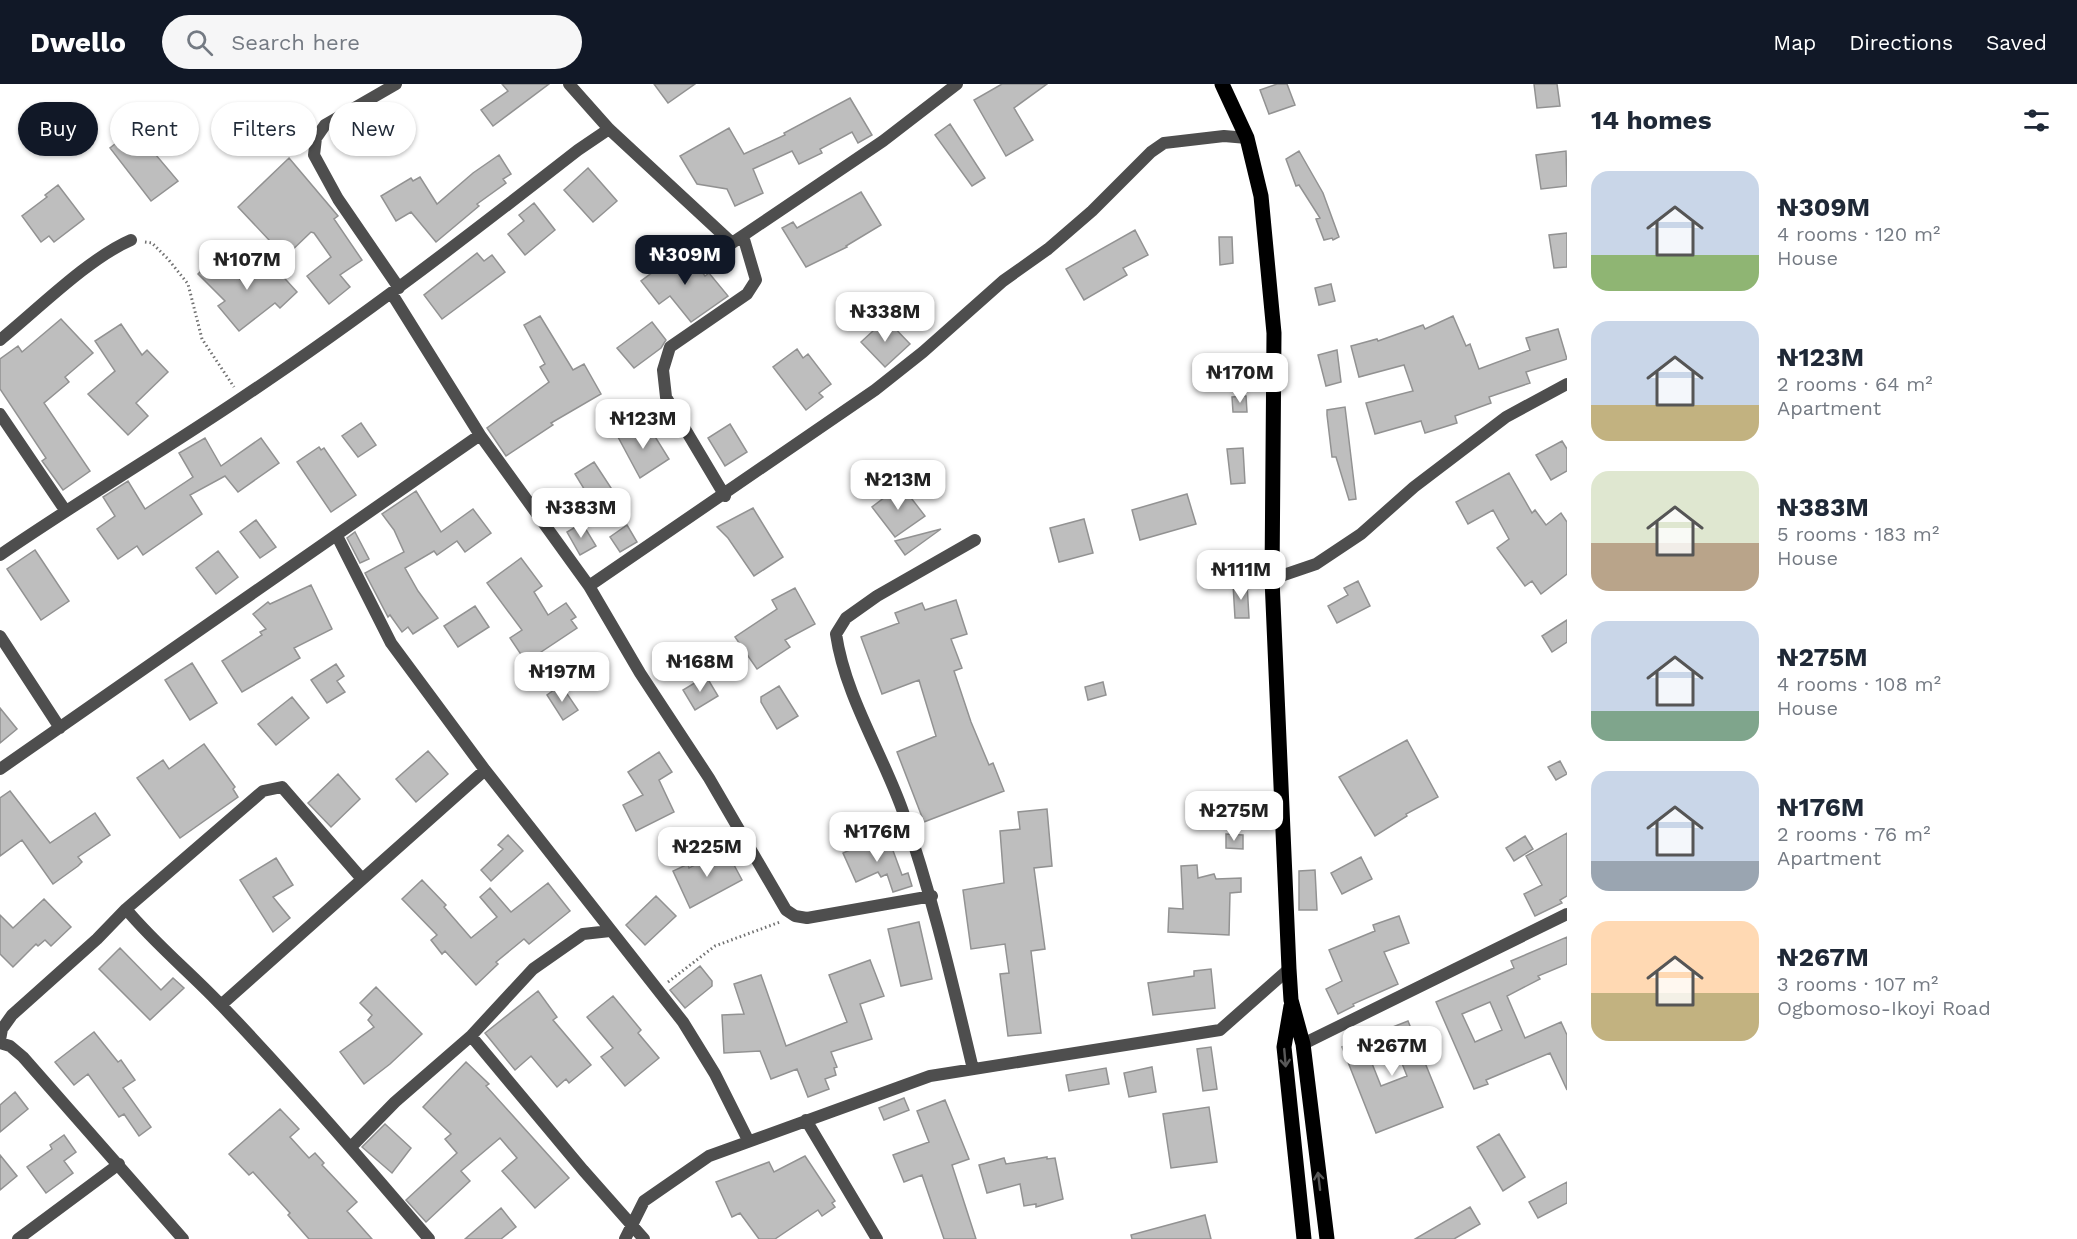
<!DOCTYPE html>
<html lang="en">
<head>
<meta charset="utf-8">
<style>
	:root { --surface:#fff; --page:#f6f6f7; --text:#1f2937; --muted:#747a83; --accent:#111827 }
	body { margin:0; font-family:"Work Sans",sans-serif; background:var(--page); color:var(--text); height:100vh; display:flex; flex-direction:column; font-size:22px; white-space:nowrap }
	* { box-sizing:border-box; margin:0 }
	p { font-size:20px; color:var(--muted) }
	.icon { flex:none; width:33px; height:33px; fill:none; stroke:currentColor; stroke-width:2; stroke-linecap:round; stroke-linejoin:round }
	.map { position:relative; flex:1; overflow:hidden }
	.details { display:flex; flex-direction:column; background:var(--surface); width:510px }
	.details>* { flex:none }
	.guide { position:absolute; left:18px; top:18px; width:570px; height:54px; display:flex; gap:12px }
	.price { position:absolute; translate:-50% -51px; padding:0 14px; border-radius:12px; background:#fff; color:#222; font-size:20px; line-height:39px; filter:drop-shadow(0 2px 3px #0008) }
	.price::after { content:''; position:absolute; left:50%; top:36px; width:18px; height:14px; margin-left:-9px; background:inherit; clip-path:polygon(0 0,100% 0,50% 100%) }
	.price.selected { background:var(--accent); color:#fff }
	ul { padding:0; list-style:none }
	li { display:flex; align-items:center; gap:18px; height:150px; padding:0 24px }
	li span { display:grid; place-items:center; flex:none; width:168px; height:120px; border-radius:18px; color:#555 }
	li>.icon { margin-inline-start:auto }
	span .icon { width:72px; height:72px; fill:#fffc; stroke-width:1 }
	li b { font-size:26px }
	h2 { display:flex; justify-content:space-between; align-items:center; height:72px; padding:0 24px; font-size:26px }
	.tag { padding:0 21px; border-radius:27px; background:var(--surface); box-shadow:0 2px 4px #0004; font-size:21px; line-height:54px }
	.tag.selected { background:var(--accent); color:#fff }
	header { display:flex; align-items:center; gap:36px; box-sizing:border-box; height:84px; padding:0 30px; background:var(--accent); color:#fff }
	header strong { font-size:28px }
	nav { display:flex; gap:33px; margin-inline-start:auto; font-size:21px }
	.search { width:420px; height:54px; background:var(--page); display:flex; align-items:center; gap:15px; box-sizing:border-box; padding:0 21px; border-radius:33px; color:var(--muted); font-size:22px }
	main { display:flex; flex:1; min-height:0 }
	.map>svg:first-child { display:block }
</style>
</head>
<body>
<header>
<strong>Dwello</strong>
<div class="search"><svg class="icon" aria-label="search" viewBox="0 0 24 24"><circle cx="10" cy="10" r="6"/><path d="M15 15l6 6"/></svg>Search here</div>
<nav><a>Map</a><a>Directions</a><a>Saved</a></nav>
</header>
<main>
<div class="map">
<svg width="1567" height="1155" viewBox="0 0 1567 1155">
	<rect width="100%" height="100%" fill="#fff"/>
	<path fill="#bebebe" stroke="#929292" stroke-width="1.5" fill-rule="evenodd" d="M 502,0 L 549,0 L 493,42 L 481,26 L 508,7 Z
		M 654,0 L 695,0 L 668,19 Z
		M 1002,0 L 1047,0 L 1014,24 L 1033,56 L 1006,72 L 974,16 Z
		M 1277,0 L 1287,0 L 1295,21 L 1269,30 L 1260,6 Z
		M 1534,0 L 1557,0 L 1560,22 L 1537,24 Z
		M 850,14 L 872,51 L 858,59 L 852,48 L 820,65 L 822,69 L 799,80 L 792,67 L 753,85 L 763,109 L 735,122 L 727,105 L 697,100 L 680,72 L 729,44 L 744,70 L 785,51 L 784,49 Z
		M 950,40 L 985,94 L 972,102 L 935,51 Z
		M 134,45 L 178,97 L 151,117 L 110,64 Z
		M 1299,67 L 1323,109 L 1339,153 L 1333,156 L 1332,154 L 1324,156 L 1316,135 L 1320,134 L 1299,101 L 1296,102 L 1286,75 Z
		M 1566,67 L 1567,102 L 1541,105 L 1536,71 Z
		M 499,71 L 511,90 L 503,95 L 506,99 L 477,120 L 479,122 L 436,158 L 411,128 L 396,137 L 381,112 L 411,94 L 413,97 L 420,93 L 437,120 L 473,89 Z
		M 289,74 L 338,132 L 334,135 L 362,176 L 340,191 L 350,203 L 329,220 L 307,192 L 331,173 L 314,149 L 311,148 L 285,173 L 238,123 Z
		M 588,84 L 617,117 L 593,138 L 564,106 Z
		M 58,101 L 84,135 L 54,158 L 49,152 L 41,158 L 22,132 L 47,113 L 45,111 Z
		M 861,108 L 881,141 L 846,162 L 847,163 L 806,183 L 782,144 L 793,138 L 797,144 Z
		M 534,119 L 555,146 L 525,171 L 508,150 L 524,137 L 519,131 Z
		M 1135,146 L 1148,171 L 1123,184 L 1127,191 L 1084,216 L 1066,185 Z
		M 1567,149 L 1567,183 L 1554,184 L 1549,151 Z
		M 1219,153 L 1232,153 L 1233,179 L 1220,181 Z
		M 684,165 L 705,192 L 709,189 L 728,212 L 691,238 L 670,212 L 659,220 L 641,197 Z
		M 477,169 L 484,177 L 492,171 L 505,188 L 442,235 L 424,211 Z
		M 216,172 L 243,198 L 268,176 L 297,208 L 280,224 L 275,219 L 239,247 L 218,222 L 225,217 L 198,190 Z
		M 1331,200 L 1335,217 L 1319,221 L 1315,204 Z
		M 540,232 L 573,286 L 584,280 L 601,310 L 551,339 L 553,341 L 506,372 L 487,344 L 549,298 L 540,283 L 545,280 L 524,241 Z
		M 1453,232 L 1466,262 L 1470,260 L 1479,285 L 1530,266 L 1526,254 L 1558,245 L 1567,275 L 1526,288 L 1530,299 L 1489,313 L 1491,319 L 1455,332 L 1457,339 L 1425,349 L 1421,337 L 1375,350 L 1366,319 L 1413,307 L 1404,281 L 1359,293 L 1351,262 L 1377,255 L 1378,257 L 1423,241 L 1425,245 Z
		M 61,235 L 93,269 L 65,293 L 69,298 L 44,319 L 90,387 L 63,406 L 42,377 L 46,374 L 0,305 L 0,275 L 18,262 L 22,268 Z
		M 886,235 L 910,260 L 885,283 L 861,258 Z
		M 652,238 L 666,256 L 661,264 L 634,284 L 617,264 Z
		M 121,240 L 142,271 L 147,266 L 168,288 L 136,319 L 148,332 L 128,351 L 88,310 L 115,287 L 95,257 Z
		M 797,265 L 803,274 L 808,270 L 831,300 L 819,309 L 823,313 L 806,326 L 773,283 Z
		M 1337,266 L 1341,298 L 1326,302 L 1318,271 Z
		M 1246,312 L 1247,328 L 1233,328 L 1232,313 Z
		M 1345,323 L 1356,415 L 1349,416 L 1336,373 L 1332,373 L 1327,331 L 1327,326 Z
		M 640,338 L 650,353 L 654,351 L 669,375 L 640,394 L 618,353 Z
		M 361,339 L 376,361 L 358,373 L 342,352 Z
		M 730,340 L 747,368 L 725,382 L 708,354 Z
		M 205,354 L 221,382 L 261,354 L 279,379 L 238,408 L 225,392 L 190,411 L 202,430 L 143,471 L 137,462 L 118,475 L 97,445 L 115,432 L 103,413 L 128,397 L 145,425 L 193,393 L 179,369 Z
		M 1562,357 L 1567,365 L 1567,387 L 1551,396 L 1536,371 Z
		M 319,363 L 321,366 L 324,364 L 356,411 L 331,428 L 297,378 Z
		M 1243,364 L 1245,399 L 1231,400 L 1227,365 Z
		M 594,378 L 615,410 L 595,423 L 575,390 Z
		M 1509,389 L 1532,429 L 1535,426 L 1546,441 L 1561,429 L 1567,438 L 1567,490 L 1541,510 L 1532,497 L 1525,502 L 1497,464 L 1509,455 L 1493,426 L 1468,440 L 1456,418 Z
		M 901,401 L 925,432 L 895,453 L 872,423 Z
		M 416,407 L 441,448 L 473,425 L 491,449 L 465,468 L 457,457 L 437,471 L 434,467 L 405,484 L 418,507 L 438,534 L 413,550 L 408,543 L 402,548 L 390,531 L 388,533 L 365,489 L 404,468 L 394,446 L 382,430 Z
		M 1187,410 L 1196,440 L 1140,456 L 1132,426 Z
		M 753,424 L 783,473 L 754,492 L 728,454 L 717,443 Z
		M 1084,435 L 1093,469 L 1059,478 L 1050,444 Z
		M 256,436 L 276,463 L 260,474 L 240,448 Z
		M 582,439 L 596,462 L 580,471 L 567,448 Z
		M 627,441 L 637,458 L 620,468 L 610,453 Z
		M 941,445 L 905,471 L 895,457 Z
		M 355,448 L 369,475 L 360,479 L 347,454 Z
		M 35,466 L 69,517 L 41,536 L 7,485 Z
		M 218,467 L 238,493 L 216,510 L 196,484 Z
		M 521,474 L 542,502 L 534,508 L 548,531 L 566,519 L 576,533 L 571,536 L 577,544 L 526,578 L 510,554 L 522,546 L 487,499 Z
		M 1358,497 L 1370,522 L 1337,539 L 1328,522 L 1348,511 L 1344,504 Z
		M 1247,499 L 1249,534 L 1235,534 L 1233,500 Z
		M 311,501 L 332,545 L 294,564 L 300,574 L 242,608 L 222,577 L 262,551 L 260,548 L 266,545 L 253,530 L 268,518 L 270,520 Z
		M 795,504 L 815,540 L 785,556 L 790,563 L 757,585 L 735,553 L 777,525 L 772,516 Z
		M 956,516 L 967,550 L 951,555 L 962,584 L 954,587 L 971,638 L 989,681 L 993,679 L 1004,707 L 924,738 L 897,668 L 936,652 L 919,596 L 882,610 L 861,553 L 899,539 L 895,529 L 922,519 L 925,526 Z
		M 475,522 L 489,543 L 458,563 L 444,542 Z
		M 1567,536 L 1567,558 L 1552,568 L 1542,552 Z
		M 192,579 L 217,619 L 190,636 L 165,596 Z
		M 336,580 L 344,592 L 337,597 L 345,608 L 327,619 L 311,596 Z
		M 706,592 L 718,612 L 695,626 L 683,606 Z
		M 1103,598 L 1106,611 L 1088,616 L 1085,603 Z
		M 561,601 L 578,626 L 563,636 L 547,611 Z
		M 779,602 L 798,632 L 777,645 L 761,618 L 761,613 Z
		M 292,613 L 309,634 L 276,661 L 258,640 Z
		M 0,624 L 17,645 L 0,659 Z
		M 1407,656 L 1438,713 L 1406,730 L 1407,732 L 1375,752 L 1339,693 Z
		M 204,660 L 235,703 L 233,705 L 238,713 L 180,754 L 137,694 L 163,676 L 169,685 Z
		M 428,667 L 448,690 L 416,718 L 396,695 Z
		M 659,668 L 672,688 L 659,696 L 674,728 L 636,747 L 623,721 L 643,711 L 628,688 Z
		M 1560,677 L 1567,690 L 1556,696 L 1548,683 Z
		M 338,690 L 360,715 L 331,743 L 308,719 Z
		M 10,707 L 50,759 L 95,729 L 110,751 L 78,773 L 82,778 L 78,782 L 53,800 L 22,756 L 0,772 L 0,714 Z
		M 1047,725 L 1052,782 L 1034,784 L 1045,865 L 1031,867 L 1041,949 L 1008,952 L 1000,890 L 1009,889 L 1005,860 L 971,865 L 963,806 L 1004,799 L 1000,747 L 1020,745 L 1018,728 Z
		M 1567,749 L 1567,812 L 1560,816 L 1562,819 L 1535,832 L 1524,810 L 1542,801 L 1526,772 Z
		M 1226,750 L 1243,751 L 1243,765 L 1226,764 Z
		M 508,751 L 523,767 L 491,797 L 481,786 L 503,765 L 498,761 Z
		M 1525,752 L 1533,765 L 1514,777 L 1506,764 Z
		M 878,753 L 888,753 L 902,791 L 908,789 L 912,802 L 893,808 L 887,790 L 881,793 L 878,788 L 856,798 L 843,769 Z
		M 726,766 L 742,796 L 690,824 L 673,787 L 688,780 L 689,784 Z
		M 1361,773 L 1372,795 L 1342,810 L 1331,789 Z
		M 276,774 L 293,801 L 273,813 L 290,834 L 273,848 L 240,796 Z
		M 1197,781 L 1198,794 L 1214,790 L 1216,795 L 1241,794 L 1241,808 L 1230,809 L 1229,851 L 1168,848 L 1169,824 L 1183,825 L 1181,782 Z
		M 1315,786 L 1317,826 L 1299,826 L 1299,787 Z
		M 422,796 L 446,821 L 444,823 L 471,854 L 497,833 L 480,813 L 490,804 L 511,828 L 548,799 L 570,827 L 529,860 L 524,855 L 496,878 L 498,880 L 476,901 L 445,867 L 442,870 L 431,856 L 437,851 L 402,815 Z
		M 656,812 L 676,832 L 645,861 L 626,841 Z
		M 44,815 L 71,843 L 51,862 L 45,856 L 38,862 L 36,860 L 13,883 L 0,870 L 0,831 L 13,844 Z
		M 1399,832 L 1409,859 L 1384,868 L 1398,900 L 1353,920 L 1354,922 L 1338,930 L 1326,905 L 1342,897 L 1329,866 L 1375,847 L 1373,841 Z
		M 919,838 L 932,895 L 901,902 L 888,845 Z
		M 1567,853 L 1567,880 L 1538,892 L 1540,895 L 1507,912 L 1525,954 L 1561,938 L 1567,951 L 1567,1006 L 1550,969 L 1486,996 L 1488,1000 L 1474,1005 L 1436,918 L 1514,884 L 1511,877 ZM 1490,918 L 1502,946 L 1475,958 L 1462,930 Z
		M 120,864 L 161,906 L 173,894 L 184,904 L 150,936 L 99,885 Z
		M 870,876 L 884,912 L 860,920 L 872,955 L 831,968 L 837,983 L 834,984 L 836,991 L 825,995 L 829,1005 L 808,1013 L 797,985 L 771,995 L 760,967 L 724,969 L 722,931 L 744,930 L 734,900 L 761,891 L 786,962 L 847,938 L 829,891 Z
		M 700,882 L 712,897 L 712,902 L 685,924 L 670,906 Z
		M 1211,885 L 1215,924 L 1153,931 L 1148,899 L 1194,892 L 1194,887 Z
		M 376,903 L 422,950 L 390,980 L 364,1000 L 340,968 L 374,943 L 368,936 L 372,931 L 360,919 Z
		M 538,907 L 557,933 L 553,936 L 591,981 L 569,999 L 566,995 L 557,1003 L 531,972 L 515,986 L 485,949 Z
		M 613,912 L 641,946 L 638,949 L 659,974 L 625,1002 L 601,973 L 613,964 L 587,933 Z
		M 1408,937 L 1443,1023 L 1376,1049 L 1342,963 ZM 1395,962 L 1407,992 L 1381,1002 L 1369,972 Z
		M 94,948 L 118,978 L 121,976 L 135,996 L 123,1004 L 151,1043 L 139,1052 L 124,1030 L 119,1033 L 88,990 L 74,1001 L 55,978 Z
		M 1211,963 L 1217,1005 L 1203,1007 L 1197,965 Z
		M 466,978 L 489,1000 L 486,1002 L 569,1094 L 535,1124 L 502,1087 L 517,1074 L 500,1054 L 461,1087 L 470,1097 L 426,1138 L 406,1116 L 457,1069 L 445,1055 L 451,1050 L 423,1023 Z
		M 1152,983 L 1156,1008 L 1129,1013 L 1124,989 Z
		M 1106,984 L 1109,1000 L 1069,1007 L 1066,991 Z
		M 15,1008 L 28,1025 L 0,1048 L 0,1021 Z
		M 904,1014 L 909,1026 L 884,1036 L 879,1024 Z
		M 945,1016 L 969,1075 L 952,1081 L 976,1155 L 944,1155 L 922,1091 L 904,1098 L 893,1071 L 929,1058 L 917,1027 Z
		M 1209,1023 L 1217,1078 L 1171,1084 L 1163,1030 Z
		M 280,1025 L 299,1045 L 290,1053 L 309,1074 L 315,1069 L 324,1079 L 322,1081 L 357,1118 L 347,1127 L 372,1155 L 309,1155 L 288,1131 L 290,1129 L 253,1088 L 249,1091 L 229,1070 Z
		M 385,1040 L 411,1064 L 392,1089 L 362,1063 Z
		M 1499,1050 L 1525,1093 L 1503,1107 L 1477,1063 Z
		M 64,1051 L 76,1068 L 64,1077 L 73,1089 L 46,1109 L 27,1083 L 52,1065 L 50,1061 Z
		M 0,1071 L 17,1092 L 0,1106 Z
		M 805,1072 L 835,1117 L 832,1119 L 835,1123 L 822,1132 L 818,1126 L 775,1155 L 759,1155 L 740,1129 L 732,1133 L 716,1098 L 769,1078 L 774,1088 Z
		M 1047,1073 L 1047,1075 L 1055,1074 L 1063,1115 L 1036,1123 L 1036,1120 L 1024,1122 L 1020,1100 L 987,1109 L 979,1081 L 1004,1074 L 1006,1080 Z
		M 1567,1098 L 1567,1119 L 1538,1134 L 1529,1118 Z
		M 1470,1123 L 1480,1140 L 1454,1155 L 1415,1155 Z
		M 501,1124 L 516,1143 L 501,1155 L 465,1155 Z
		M 1205,1131 L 1211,1155 L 1132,1155 L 1131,1151 Z"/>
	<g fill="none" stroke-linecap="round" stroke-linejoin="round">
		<path stroke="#707070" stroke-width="3" stroke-dasharray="1.5 3" stroke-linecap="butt" d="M 145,158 L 152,159 L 168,175 L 188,200 L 202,255 L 234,303
			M 668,898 L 715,862 L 780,838"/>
		<path stroke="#4e4e4e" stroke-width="12" d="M 396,0 L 325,41 L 316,54 L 314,71 L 338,115 L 399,204
			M 569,0 L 609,45 L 732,159 L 883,57 L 957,0
			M 392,210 L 480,351 L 589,502 L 640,589 L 709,694 L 786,826 L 795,832 L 807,834 L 932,812
			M 0,256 C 37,226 89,174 131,156
			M 0,330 L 65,426
			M 725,412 L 666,313 L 663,286 L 670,263 L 747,210 L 756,196 L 743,152
			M 337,452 L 391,559 L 485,686 L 683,938 L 715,990 L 748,1056
			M 0,471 C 80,416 163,367 243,313 C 359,236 469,151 578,66 L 609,45
			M 1272,495 L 1316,480 L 1361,450 L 1414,403 L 1506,333 L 1567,300
			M 589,502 L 875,306 L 923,268 L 1003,197 L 1048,165 L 1092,127 L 1151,68 L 1164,59 L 1224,52 L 1247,54
			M 0,552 L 60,644
			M 0,685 L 480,351
			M 126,825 L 263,707 L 282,703 L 362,795
			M 221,921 L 485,686
			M 471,952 L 583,1086 L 644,1155
			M 0,956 L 2,945 L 12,931 L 97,855 L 126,825 C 155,860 191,889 222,922 C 294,997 362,1076 429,1155
			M 0,959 L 10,962 L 23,973 L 183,1155
			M 1303,960 L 1567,830
			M 973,985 C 952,897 932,810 902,725 C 881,667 845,611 836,550 L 846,534 L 877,512 L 975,456
			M 806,1036 L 877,1155
			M 351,1063 L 395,1018 L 471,952 L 533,885 L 583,850 L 610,847
			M 18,1155 L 119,1080
			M 625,1155 L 644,1117 L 709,1072 L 930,992 L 1220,946 L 1289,885"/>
		<path stroke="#000" stroke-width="15" d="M 1222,0 L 1247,54 L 1261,112 L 1274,249 L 1272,495 L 1289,885 L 1291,916 L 1303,960 L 1327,1155
			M 1291,922 L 1284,963 L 1304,1155"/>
	</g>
	<defs><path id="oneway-shaft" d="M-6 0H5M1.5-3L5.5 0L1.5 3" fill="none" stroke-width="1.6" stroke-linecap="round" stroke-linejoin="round" transform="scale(1.5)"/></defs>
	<g stroke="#595959">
		<use href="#oneway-shaft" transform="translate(1285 974) rotate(85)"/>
		<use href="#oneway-shaft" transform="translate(1319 1097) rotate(-97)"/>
	</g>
</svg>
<b class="price selected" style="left:685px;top:202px">₦309M</b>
<b class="price" style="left:247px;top:207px">₦107M</b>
<b class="price" style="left:885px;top:259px">₦338M</b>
<b class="price" style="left:1240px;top:320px">₦170M</b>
<b class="price" style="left:643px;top:366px">₦123M</b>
<b class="price" style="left:898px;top:427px">₦213M</b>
<b class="price" style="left:581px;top:455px">₦383M</b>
<b class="price" style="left:1241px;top:517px">₦111M</b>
<b class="price" style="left:700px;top:609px">₦168M</b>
<b class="price" style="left:562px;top:619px">₦197M</b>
<b class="price" style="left:1234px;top:758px">₦275M</b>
<b class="price" style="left:877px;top:779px">₦176M</b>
<b class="price" style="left:707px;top:794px">₦225M</b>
<b class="price" style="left:1392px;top:993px">₦267M</b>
<div class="guide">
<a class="tag selected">Buy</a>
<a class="tag">Rent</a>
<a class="tag">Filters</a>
<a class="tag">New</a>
</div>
</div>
<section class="details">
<h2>14 homes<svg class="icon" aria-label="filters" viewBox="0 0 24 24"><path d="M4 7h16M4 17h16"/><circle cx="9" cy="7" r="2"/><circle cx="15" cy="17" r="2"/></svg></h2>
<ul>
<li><span style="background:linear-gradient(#c9d6e8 70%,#8fb573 0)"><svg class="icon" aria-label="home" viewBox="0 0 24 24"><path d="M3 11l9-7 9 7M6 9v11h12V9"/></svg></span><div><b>₦309M</b><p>4 rooms · 120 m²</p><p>House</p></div></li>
<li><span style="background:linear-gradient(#c9d6e8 70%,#c2b280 0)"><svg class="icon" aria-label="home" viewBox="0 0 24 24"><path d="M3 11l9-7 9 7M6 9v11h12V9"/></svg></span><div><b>₦123M</b><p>2 rooms · 64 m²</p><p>Apartment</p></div></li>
<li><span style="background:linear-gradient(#dfe7d0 60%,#b9a48a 0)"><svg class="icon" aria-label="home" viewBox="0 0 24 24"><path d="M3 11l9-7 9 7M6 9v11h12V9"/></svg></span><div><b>₦383M</b><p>5 rooms · 183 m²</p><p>House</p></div></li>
<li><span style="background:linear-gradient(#c9d6e8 75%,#7fa58c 0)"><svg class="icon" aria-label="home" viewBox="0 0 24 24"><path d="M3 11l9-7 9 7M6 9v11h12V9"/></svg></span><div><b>₦275M</b><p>4 rooms · 108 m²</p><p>House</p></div></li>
<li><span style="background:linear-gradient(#c9d6e8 75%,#9aa5b1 0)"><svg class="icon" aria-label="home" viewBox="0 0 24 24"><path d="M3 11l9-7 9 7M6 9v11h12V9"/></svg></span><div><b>₦176M</b><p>2 rooms · 76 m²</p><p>Apartment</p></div></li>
<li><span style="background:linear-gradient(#ffd9b3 60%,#c2b280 0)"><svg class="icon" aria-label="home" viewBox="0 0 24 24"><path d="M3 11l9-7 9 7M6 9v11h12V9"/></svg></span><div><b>₦267M</b><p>3 rooms · 107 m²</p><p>Ogbomoso-Ikoyi Road</p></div></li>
</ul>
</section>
</main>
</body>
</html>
